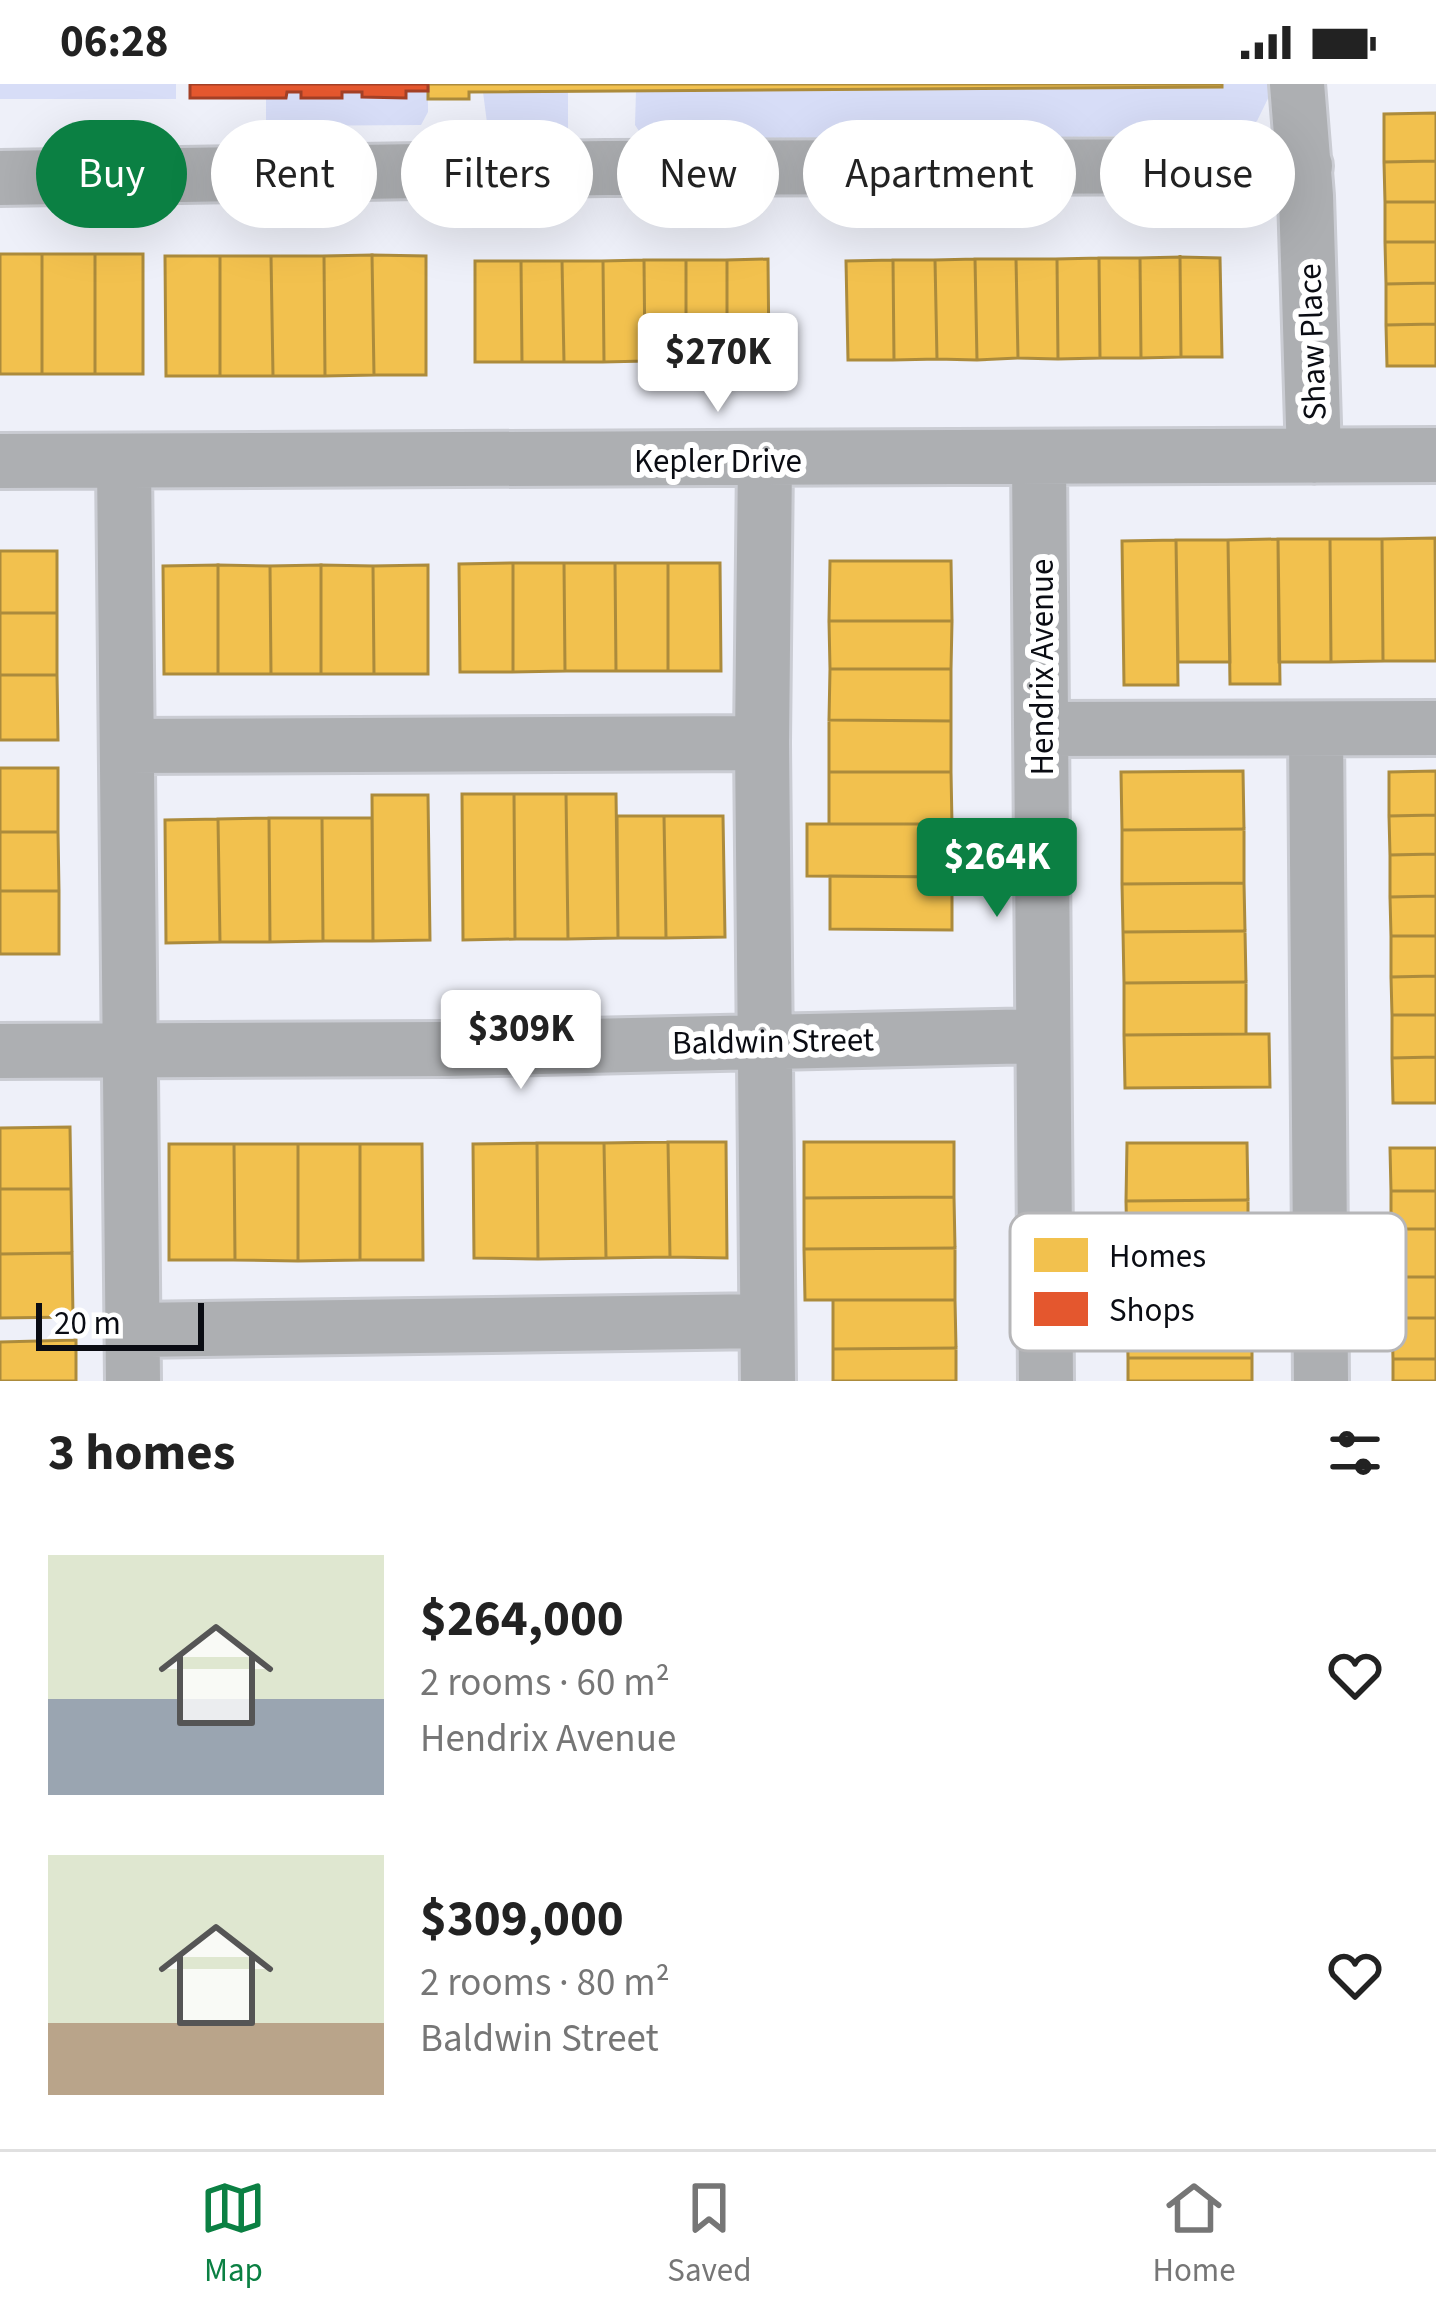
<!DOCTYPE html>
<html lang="en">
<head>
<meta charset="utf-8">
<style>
	:root { --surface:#fff; --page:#f6f6f6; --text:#222; --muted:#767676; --line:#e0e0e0; --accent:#0b8043 }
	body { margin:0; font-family:"Source Sans 3",sans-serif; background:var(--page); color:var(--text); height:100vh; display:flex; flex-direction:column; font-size:45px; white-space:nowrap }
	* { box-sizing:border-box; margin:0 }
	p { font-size:39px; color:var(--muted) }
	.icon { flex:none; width:66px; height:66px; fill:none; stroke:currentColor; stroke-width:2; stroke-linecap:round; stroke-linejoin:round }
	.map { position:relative; height:1297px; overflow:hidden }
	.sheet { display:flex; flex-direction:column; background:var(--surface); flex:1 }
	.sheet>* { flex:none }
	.hud { position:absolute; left:36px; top:36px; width:1365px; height:108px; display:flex; gap:24px }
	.scale { position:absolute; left:36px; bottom:30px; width:168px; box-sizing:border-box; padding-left:12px; border:6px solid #0a0c13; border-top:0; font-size:33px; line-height:42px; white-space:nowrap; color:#0a0c13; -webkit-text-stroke:9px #fff; paint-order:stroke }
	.price { position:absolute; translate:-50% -102px; padding:0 27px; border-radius:12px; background:#fff; color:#222; font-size:39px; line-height:78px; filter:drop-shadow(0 3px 6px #0008) }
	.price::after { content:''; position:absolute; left:50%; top:72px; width:36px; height:27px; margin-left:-18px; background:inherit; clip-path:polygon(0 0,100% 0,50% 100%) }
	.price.active { background:var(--accent); color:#fff }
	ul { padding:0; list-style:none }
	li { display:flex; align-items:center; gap:36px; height:300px; padding:0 48px }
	li span { display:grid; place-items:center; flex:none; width:336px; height:240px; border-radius:0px; color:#555 }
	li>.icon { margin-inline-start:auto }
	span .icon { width:144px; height:144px; fill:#fffc; stroke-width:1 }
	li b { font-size:51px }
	h2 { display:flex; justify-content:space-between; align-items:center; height:144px; padding:0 48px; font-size:51px }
	.pill { padding:0 42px; border-radius:54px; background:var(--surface); box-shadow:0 12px 48px #0002; font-size:42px; line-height:108px }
	.pill.active { background:var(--accent); color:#fff }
	.status { display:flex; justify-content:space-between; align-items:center; height:84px; padding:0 60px; background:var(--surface); direction:ltr }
	.status svg { height:33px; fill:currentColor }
	.dock { display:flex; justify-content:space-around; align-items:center; height:168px; border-top:3px solid var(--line); background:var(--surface); font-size:33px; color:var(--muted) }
	.dock a { display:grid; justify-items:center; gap:6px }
	.dock .active { color:var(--accent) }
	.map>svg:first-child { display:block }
</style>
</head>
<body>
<div class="status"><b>06:28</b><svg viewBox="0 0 49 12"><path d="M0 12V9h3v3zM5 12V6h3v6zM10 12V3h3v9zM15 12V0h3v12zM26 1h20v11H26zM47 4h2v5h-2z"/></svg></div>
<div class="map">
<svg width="1436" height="1297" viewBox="0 0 1436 1297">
	<rect width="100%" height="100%" fill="#eef0f9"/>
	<path fill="#d7ddf7" d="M 0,0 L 176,0 L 176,15 L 0,15 Z
		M 1222,0 L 1275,0 L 1257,37 L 1222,60 L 1157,63 L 1139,52 L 647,59 L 635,41 L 636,7 Z
		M 406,7 L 428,7 L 428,28 L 421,41 L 266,42 L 266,14 L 286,14 L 287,8 L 301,8 L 302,14 L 341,14 L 342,8 L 362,8 L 363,13 L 405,14 Z
		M 568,7 L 568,45 L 561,60 L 505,60 L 487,39 L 483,8 Z"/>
	<path fill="#f2c14e" stroke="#ac8b3c" stroke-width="3" d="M 428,0 L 1222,0 L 1222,3 L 469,8 L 469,15 L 428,15 Z
		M 1436,29 L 1436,77 L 1384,78 L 1384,30 Z
		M 1436,77 L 1436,118 L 1385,118 L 1384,78 Z
		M 1385,118 L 1436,118 L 1436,158 L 1385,158 Z
		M 1385,158 L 1436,158 L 1436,199 L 1386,200 Z
		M 0,170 L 42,170 L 42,290 L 0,290 Z
		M 42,170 L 95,170 L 95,290 L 42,290 Z
		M 95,170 L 143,170 L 143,290 L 95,290 Z
		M 372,171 L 374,291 L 325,292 L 324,172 Z
		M 372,171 L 426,172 L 426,291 L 374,291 Z
		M 165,172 L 220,172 L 220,292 L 166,292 Z
		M 220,172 L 271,172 L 273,292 L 220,292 Z
		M 271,172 L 324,172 L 325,292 L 273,292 Z
		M 1180,173 L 1181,273 L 1141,274 L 1140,174 Z
		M 1180,173 L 1220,174 L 1222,273 L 1181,273 Z
		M 1099,174 L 1100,274 L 1058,275 L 1057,175 Z
		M 1099,174 L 1140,174 L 1141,274 L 1100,274 Z
		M 768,175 L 769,276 L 727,277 L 727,176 Z
		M 975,175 L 977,276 L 937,275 L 935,176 Z
		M 975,175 L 1016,175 L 1018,274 L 977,276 Z
		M 1016,175 L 1057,175 L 1058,275 L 1018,274 Z
		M 644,176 L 686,176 L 686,277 L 645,277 Z
		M 644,176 L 645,277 L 604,278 L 603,177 Z
		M 686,176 L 727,176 L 727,277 L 686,277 Z
		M 893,176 L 894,276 L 848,276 L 846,177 Z
		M 893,176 L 935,176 L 937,275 L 894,276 Z
		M 475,177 L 521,177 L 522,278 L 475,278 Z
		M 521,177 L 562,177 L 564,278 L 522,278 Z
		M 562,177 L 603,177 L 604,278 L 564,278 Z
		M 1436,199 L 1436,240 L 1386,241 L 1386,200 Z
		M 1436,240 L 1436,282 L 1387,282 L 1386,241 Z
		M 1435,454 L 1436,577 L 1383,577 L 1382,455 Z
		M 1278,455 L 1330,455 L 1331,578 L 1279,578 Z
		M 1278,455 L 1280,600 L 1230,600 L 1228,456 Z
		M 1330,455 L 1382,455 L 1383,577 L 1331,578 Z
		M 1176,456 L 1228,456 L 1230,578 L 1178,578 Z
		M 1176,456 L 1178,601 L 1124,601 L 1122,457 Z
		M 0,467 L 57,467 L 57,529 L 0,529 Z
		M 830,477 L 951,477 L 952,537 L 829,537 Z
		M 513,479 L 513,588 L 460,588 L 459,480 Z
		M 513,479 L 564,479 L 565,587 L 513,588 Z
		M 564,479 L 615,479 L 616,587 L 565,587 Z
		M 615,479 L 668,479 L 668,587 L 616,587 Z
		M 668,479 L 720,479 L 721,587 L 668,587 Z
		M 218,481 L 270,482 L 271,590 L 218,590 Z
		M 218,481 L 218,590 L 164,590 L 163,482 Z
		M 321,481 L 373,482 L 374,590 L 321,590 Z
		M 321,481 L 321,590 L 271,590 L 270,482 Z
		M 428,481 L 428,590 L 374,590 L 373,482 Z
		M 0,529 L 57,529 L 57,591 L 0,591 Z
		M 829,537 L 952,537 L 951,585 L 830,585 Z
		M 830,585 L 951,585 L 951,637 L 829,636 Z
		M 0,591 L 57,591 L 58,656 L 0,656 Z
		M 829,636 L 951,637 L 951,688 L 829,688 Z
		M 0,684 L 58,684 L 58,748 L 0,748 Z
		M 1243,687 L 1244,745 L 1122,746 L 1121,688 Z
		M 1436,687 L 1436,731 L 1389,732 L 1389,688 Z
		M 829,688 L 951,688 L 952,740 L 829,740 Z
		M 462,710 L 514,710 L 515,855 L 463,856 Z
		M 514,710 L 566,710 L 568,855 L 515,855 Z
		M 566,710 L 616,710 L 618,854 L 568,855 Z
		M 372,711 L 428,711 L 430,856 L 373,857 Z
		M 1436,731 L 1436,770 L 1390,771 L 1389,732 Z
		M 617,732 L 664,732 L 666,854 L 618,854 Z
		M 664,732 L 723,732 L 725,853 L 666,854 Z
		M 269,734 L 270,858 L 220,858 L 218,735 Z
		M 269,734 L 322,734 L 323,857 L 270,858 Z
		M 322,734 L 372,734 L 373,857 L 323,857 Z
		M 218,735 L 220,858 L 166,859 L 165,736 Z
		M 807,740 L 952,740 L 952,793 L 807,792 Z
		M 1244,745 L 1244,799 L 1122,800 L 1122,746 Z
		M 0,748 L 58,748 L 59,807 L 0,807 Z
		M 1436,770 L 1436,812 L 1390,813 L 1390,771 Z
		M 830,792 L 952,793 L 952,846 L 830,845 Z
		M 1244,799 L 1245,847 L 1123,848 L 1122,800 Z
		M 0,807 L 59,807 L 59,870 L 0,870 Z
		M 1436,812 L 1436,852 L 1391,852 L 1390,813 Z
		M 1245,847 L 1246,898 L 1124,899 L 1123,848 Z
		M 1391,852 L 1436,852 L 1436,892 L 1391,893 Z
		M 1436,892 L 1436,931 L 1392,931 L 1391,893 Z
		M 1246,898 L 1246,950 L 1124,951 L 1124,899 Z
		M 1392,931 L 1436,931 L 1436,973 L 1392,974 Z
		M 1246,950 L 1269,950 L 1270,1003 L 1125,1004 L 1124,951 Z
		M 1436,973 L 1436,1019 L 1393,1019 L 1392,974 Z
		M 70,1043 L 71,1105 L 0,1105 L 0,1044 Z
		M 668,1058 L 726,1058 L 727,1174 L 670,1173 Z
		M 668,1058 L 670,1173 L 606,1174 L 604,1059 Z
		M 804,1058 L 954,1058 L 954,1113 L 804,1114 Z
		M 537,1059 L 604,1059 L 606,1174 L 538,1175 Z
		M 537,1059 L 538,1175 L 474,1174 L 473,1060 Z
		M 1127,1059 L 1247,1059 L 1248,1116 L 1126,1117 Z
		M 169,1060 L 234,1060 L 235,1176 L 169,1176 Z
		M 234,1060 L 298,1060 L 298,1177 L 235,1176 Z
		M 298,1060 L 360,1060 L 360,1176 L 298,1177 Z
		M 360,1060 L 422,1060 L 423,1176 L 360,1176 Z
		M 1390,1064 L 1436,1064 L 1436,1107 L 1391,1107 Z
		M 0,1105 L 71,1105 L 72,1169 L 0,1170 Z
		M 1391,1107 L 1436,1107 L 1436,1145 L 1391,1145 Z
		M 954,1113 L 955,1164 L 804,1165 L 804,1114 Z
		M 1248,1116 L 1248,1168 L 1127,1168 L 1126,1117 Z
		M 1391,1145 L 1436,1145 L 1436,1193 L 1391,1193 Z
		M 955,1164 L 955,1216 L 805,1216 L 804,1165 Z
		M 72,1169 L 73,1233 L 0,1234 L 0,1170 Z
		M 1391,1193 L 1436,1193 L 1436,1234 L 1392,1234 Z
		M 833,1216 L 955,1216 L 956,1264 L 833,1265 Z
		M 1127,1220 L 1252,1220 L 1252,1274 L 1128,1274 Z
		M 1392,1234 L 1436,1234 L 1436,1275 L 1393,1275 Z
		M 76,1256 L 76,1297 L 0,1297 L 0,1258 Z
		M 956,1264 L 956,1297 L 833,1297 L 833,1265 Z
		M 1128,1274 L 1252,1274 L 1252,1297 L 1128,1297 Z
		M 1393,1275 L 1436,1275 L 1436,1297 L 1393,1297 Z"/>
	<path fill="#e4572e" stroke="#a34026" stroke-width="3" d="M 190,0 L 428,0 L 428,7 L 406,7 L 406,14 L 362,13 L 362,8 L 342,8 L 342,14 L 301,14 L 301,8 L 287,8 L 286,14 L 190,14 Z"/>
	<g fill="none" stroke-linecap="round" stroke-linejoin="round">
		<defs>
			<path id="minor" d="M 1297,0 L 1306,112 L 1314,372
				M 0,94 L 605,84 L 1305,82
				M 1039,374 L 1046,1297
				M 765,376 L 762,659 L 768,1297
				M 0,377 L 1436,371
				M 124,378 L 133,1297
				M 1042,645 L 1436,644
				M 1316,646 L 1321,1297
				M 127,662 L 762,659
				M 0,967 L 448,965 L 1042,952
				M 133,1246 L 766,1237"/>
		</defs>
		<use href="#minor" stroke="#caccd3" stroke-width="60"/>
		<use href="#minor" stroke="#adafb2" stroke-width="54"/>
	</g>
	<g text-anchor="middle" stroke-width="12" stroke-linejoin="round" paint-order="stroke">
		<g font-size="33" fill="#0a0c13" stroke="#fff">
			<text transform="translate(1311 258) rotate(-92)" y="12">Shaw Place</text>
			<text x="718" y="388">Kepler Drive</text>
			<text transform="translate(1041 583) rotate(-90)" y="12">Hendrix Avenue</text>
			<text transform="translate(773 956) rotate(-1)" y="12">Baldwin Street</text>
		</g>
	</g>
	<rect x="1010" y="1129" width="396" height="138" rx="18" fill="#fff" stroke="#b6b6b8" stroke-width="3"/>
	<rect x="1034" y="1154" width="54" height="34" fill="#f2c14e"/>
	<rect x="1034" y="1208" width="54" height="34" fill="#e4572e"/>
	<g font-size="33" fill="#0a0c13">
		<text x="1109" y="1183">Homes</text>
		<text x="1109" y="1237">Shops</text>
	</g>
</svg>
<div class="scale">20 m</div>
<b class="price" style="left:718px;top:331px">$270K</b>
<b class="price active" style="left:997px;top:836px">$264K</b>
<b class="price" style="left:521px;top:1008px">$309K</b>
<div class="hud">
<a class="pill active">Buy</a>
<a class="pill">Rent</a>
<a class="pill">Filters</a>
<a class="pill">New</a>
<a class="pill">Apartment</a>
<a class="pill">House</a>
</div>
</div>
<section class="sheet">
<h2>3 homes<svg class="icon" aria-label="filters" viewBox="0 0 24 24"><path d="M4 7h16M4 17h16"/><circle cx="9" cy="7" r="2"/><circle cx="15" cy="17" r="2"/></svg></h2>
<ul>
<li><span style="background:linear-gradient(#dfe7d0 60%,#9aa5b1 0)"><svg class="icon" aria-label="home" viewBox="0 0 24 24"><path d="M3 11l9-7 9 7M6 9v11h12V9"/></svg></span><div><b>$264,000</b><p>2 rooms · 60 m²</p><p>Hendrix Avenue</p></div><svg class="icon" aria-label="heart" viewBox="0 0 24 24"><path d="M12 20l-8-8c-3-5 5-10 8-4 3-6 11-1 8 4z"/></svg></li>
<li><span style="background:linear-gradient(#dfe7d0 70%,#b9a48a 0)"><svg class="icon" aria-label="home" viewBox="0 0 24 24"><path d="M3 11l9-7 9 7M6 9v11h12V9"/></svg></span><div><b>$309,000</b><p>2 rooms · 80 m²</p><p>Baldwin Street</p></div><svg class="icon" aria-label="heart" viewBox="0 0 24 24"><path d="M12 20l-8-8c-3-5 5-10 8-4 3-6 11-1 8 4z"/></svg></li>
</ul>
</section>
<nav class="dock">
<a class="active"><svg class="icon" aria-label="map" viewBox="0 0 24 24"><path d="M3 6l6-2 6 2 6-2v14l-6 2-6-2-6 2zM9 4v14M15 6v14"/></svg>Map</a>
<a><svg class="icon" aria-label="saved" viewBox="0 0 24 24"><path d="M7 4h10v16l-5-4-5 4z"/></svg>Saved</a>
<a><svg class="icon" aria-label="home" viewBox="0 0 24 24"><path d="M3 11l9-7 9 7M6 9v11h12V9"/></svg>Home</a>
</nav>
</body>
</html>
